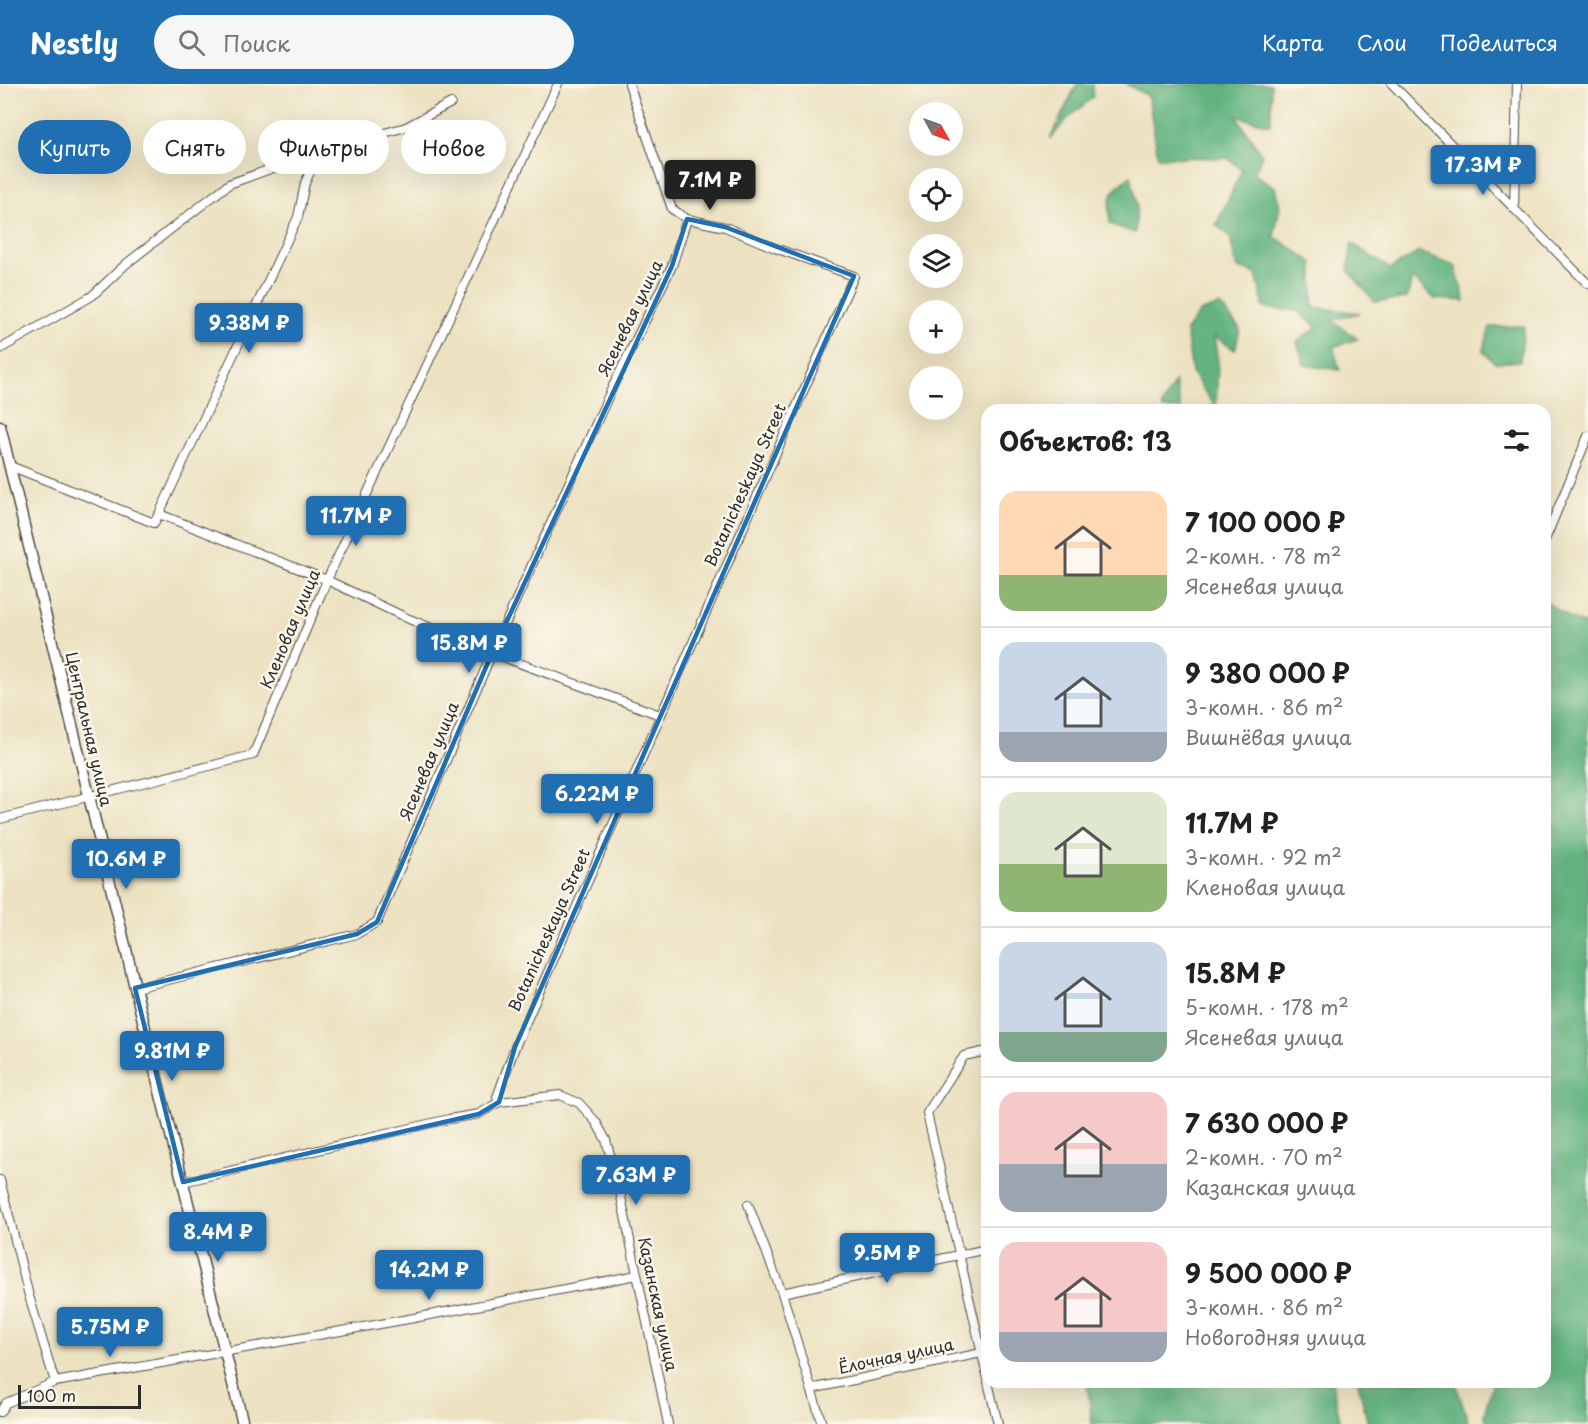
<!DOCTYPE html>
<html lang="ru">
<head>
<meta charset="utf-8">
<style>
	:root { --surface:#fff; --page:#f6f6f6; --text:#202124; --muted:#757577; --line:#e0e0e0; --accent:#1f6fb2 }
	body { margin:0; font-family:"Playpen Sans",sans-serif; background:var(--page); color:var(--text); height:100vh; display:flex; flex-direction:column; font-size:22px; white-space:nowrap }
	* { box-sizing:border-box; margin:0 }
	p { font-size:20px; color:var(--muted) }
	.icon { flex:none; width:33px; height:33px; fill:none; stroke:currentColor; stroke-width:2; stroke-linecap:round; stroke-linejoin:round }
	.map { position:relative; flex:1; overflow:hidden }
	.details { position:absolute; left:981px; top:320px; width:570px; height:984px; display:flex; flex-direction:column; background:var(--surface); border-radius:18px; box-shadow:0 6px 24px #0002 }
	.details>* { flex:none }
	.top-card { position:absolute; left:18px; top:36px; width:570px; height:54px; display:flex; gap:12px }
	.needle { width:39px; rotate:130deg }
	.buttons { position:absolute; left:909px; top:18px; display:grid; gap:12px }
	.buttons a { display:grid; place-items:center; width:54px; height:54px; border-radius:50%; background:var(--surface); box-shadow:0 6px 24px #0002; font-size:30px }
	.scale { position:absolute; left:18px; bottom:15px; width:123px; box-sizing:border-box; padding-left:6px; border:3px solid #2b2b2b; border-top:0; font-size:16px; line-height:21px; white-space:nowrap; color:#2b2b2b; -webkit-text-stroke:4px #fbf7ec; paint-order:stroke }
	.price { position:absolute; translate:-50% -51px; padding:0 14px; border-radius:6px; background:var(--accent); color:#fff; font-size:20px; line-height:39px; filter:drop-shadow(0 2px 3px #0008) }
	.price::after { content:''; position:absolute; left:50%; top:36px; width:18px; height:14px; margin-left:-9px; background:inherit; clip-path:polygon(0 0,100% 0,50% 100%) }
	.price.selected { background:#222; color:#fff }
	ul { padding:0; list-style:none }
	li { display:flex; align-items:center; gap:18px; height:150px; padding:0 18px }
	li+li { border-top:2px solid var(--line) }
	li span { display:grid; place-items:center; flex:none; width:168px; height:120px; border-radius:18px; color:#555 }
	li>.icon { margin-inline-start:auto }
	span .icon { width:72px; height:72px; fill:#fffc; stroke-width:1 }
	li b { font-size:26px }
	h2 { display:flex; justify-content:space-between; align-items:center; height:72px; padding:0 18px; font-size:26px }
	.chip { padding:0 21px; border-radius:27px; background:var(--surface); box-shadow:0 6px 24px #0002; font-size:21px; line-height:54px }
	.chip.selected { background:var(--accent); color:#fff }
	header { display:flex; align-items:center; gap:36px; box-sizing:border-box; height:84px; padding:0 30px; background:var(--accent); color:#fff }
	header strong { font-size:28px }
	nav { display:flex; gap:33px; margin-inline-start:auto; font-size:21px }
	.search { width:420px; height:54px; background:var(--page); display:flex; align-items:center; gap:15px; box-sizing:border-box; padding:0 21px; border-radius:33px; color:var(--muted); font-size:22px }
	.map>svg:first-child { display:block }
</style>
</head>
<body>
<header>
<strong>Nestly</strong>
<div class="search"><svg class="icon" aria-label="search" viewBox="0 0 24 24"><circle cx="10" cy="10" r="6"/><path d="M15 15l6 6"/></svg>Поиск</div>
<nav><a>Карта</a><a>Слои</a><a>Поделиться</a></nav>
</header>
<div class="map">
<svg width="1588" height="1340" viewBox="0 0 1588 1340">
	<rect width="100%" height="100%" fill="#fbf7ec"/>
	<filter id="ink" filterUnits="userSpaceOnUse"><feTurbulence type="fractalNoise" baseFrequency=".0167" numOctaves="2"/><feDisplacementMap in="SourceGraphic" scale="12" xChannelSelector="R" yChannelSelector="G"/><feConvolveMatrix kernelMatrix="1 2 1 2 8 2 1 2 1" color-interpolation-filters="sRGB"/></filter>
	<filter id="wash" filterUnits="userSpaceOnUse"><feTurbulence type="fractalNoise" baseFrequency=".008" numOctaves="4" result="noise"/><feDisplacementMap in="SourceGraphic" scale="24" xChannelSelector="R" yChannelSelector="G"/><feGaussianBlur stdDeviation="1.35" result="paint"/><feColorMatrix in="noise" values="0 0 0 0 0 0 0 0 0 0 0 0 0 0 0 0 0 1.4 0 .05"/><feComposite in="paint" operator="in"/></filter>
	<g filter="url(#wash)">
		<rect width="100%" height="100%" fill="#ece2c1"/>
		<path fill="#63b480" stroke="#477056" stroke-width="1.5" d="M 1077,0 L 1093,0 L 1093,13 L 1068,34 L 1050,55 Z
			M 1126,0 L 1271,0 L 1271,41 L 1236,32 L 1262,71 L 1254,90 L 1275,103 L 1280,122 L 1274,152 L 1313,179 L 1313,223 L 1360,229 L 1332,236 L 1358,255 L 1333,263 L 1340,286 L 1304,281 L 1297,257 L 1317,244 L 1298,227 L 1264,224 L 1256,190 L 1236,183 L 1230,152 L 1216,141 L 1242,86 L 1228,74 L 1158,73 L 1148,12 Z
			M 1131,92 L 1137,121 L 1135,149 L 1110,140 C 1108,112 1109,108 1131,92 Z
			M 1352,159 L 1390,185 L 1419,168 L 1455,181 L 1465,217 L 1435,215 L 1412,194 L 1407,214 L 1375,218 L 1348,186 Z
			M 1220,221 L 1240,245 L 1235,266 L 1214,252 L 1218,278 L 1216,324 L 1192,289 L 1186,247 L 1200,228 Z
			M 1524,242 L 1520,277 L 1495,279 L 1483,267 L 1490,243 Z
			M 1175,298 L 1181,325 L 1163,325 L 1162,321 Z
			M 1545,517 L 1571,535 L 1588,542 L 1588,1340 L 1488,1340 L 1484,1331 L 1493,1298 L 1545,1298 Z
			M 1087,1298 L 1332,1298 L 1341,1340 L 1092,1340 Z
			M 1358,1298 L 1455,1298 L 1469,1340 L 1368,1340 Z"/>
	</g>
	<g filter="url(#ink)">
		<g fill="none" stroke-linecap="round" stroke-linejoin="round">
			<defs>
				<path id="minor" d="M 1392,0 L 1588,200
					M 1514,124 L 1517,0
					M 0,265 L 92,212 L 126,180 L 229,100 L 320,67
					M 10,382 L 154,439 L 159,430 L 327,496 L 409,535 L 492,569 L 660,631
					M 159,430 L 298,133 L 305,99 L 320,67 L 340,64 L 370,53 L 406,43 L 451,19
					M 1545,456 L 1588,352
					M 0,735 L 253,671 L 327,496 L 558,0
					M 135,904 L 357,850 L 377,838 L 492,569 L 613,302 L 672,182 L 687,135
					M 987,967 L 964,972 L 927,1029 L 987,1292
					M 499,1018 L 560,1011 L 579,1019 L 596,1038 L 606,1056 L 619,1103 L 668,1340
					M 0,1096 L 29,1212 L 55,1298
					M 183,1098 L 449,1035 L 479,1030 L 499,1018 L 497,1013 L 515,963 L 854,192 L 775,164 L 725,143 L 687,135 L 672,125 L 629,0
					M 748,1120 L 782,1209 L 822,1340
					M 782,1209 L 987,1165
					M 988,1298 L 998,1340
					M 811,1305 L 986,1268
					M 0,1328 L 6,1319 L 55,1298 L 414,1234 L 637,1191"/>
				<path id="tertiary" d="M 0,342 L 160,1007 L 243,1340"/>
			</defs>
			<use href="#minor" stroke="#484642" stroke-width="10"/>
			<use href="#tertiary" stroke="#484642" stroke-width="13"/>
			<use href="#minor" stroke="#fff" stroke-width="8"/>
			<use href="#tertiary" stroke="#fff" stroke-width="10"/>
		</g>
	</g>
	<path fill="none" stroke="#1f6fb2" stroke-width="4.5" stroke-linejoin="round" d="M 687,135 L 725,143 L 854,192 L 515,963 L 499,1018 L 479,1030 L 183,1098 L 135,904 L 357,850 L 377,838 L 492,569 L 672,182 Z"/>
	<g text-anchor="middle" stroke-width="5" stroke-linejoin="round" paint-order="stroke">
		<g font-size="16" fill="#2b2b2b" stroke="#fbf7ec">
			<text transform="translate(630 234) rotate(-64)" y="6">Ясеневая улица</text>
			<text transform="translate(745 401) rotate(-66)" y="6">Botanicheskaya Street</text>
			<text transform="translate(290 545) rotate(-67)" y="6">Кленовая улица</text>
			<text transform="translate(89 645) rotate(77)" y="6">Центральная улица</text>
			<text transform="translate(429 677) rotate(-67)" y="6">Ясеневая улица</text>
			<text transform="translate(549 846) rotate(-66)" y="6">Botanicheskaya Street</text>
			<text transform="translate(658 1220) rotate(78)" y="6">Казанская улица</text>
			<text transform="translate(896 1272) rotate(-12)" y="6">Ёлочная улица</text>
		</g>
	</g>
</svg>
<div class="buttons">
<a><svg class="needle" viewBox="-14 -14 28 28"><path d="M0-13l5 13h-10z" fill="#e53935"/><path d="M0 13l5-13h-10z" fill="#757577"/></svg></a>
<a><svg class="icon" aria-label="locate" viewBox="0 0 24 24"><circle cx="12" cy="12" r="6"/><path d="M12 2v4M12 18v4M2 12h4M18 12h4"/></svg></a>
<a><svg class="icon" aria-label="layers" viewBox="0 0 24 24"><path d="M12 4l9 5-9 5-9-5zM3 14l9 5 9-5"/></svg></a>
<a>+</a>
<a>−</a>
</div>
<div class="scale">100 m</div>
<b class="price" style="left:1483px;top:112px">17.3M ₽</b>
<b class="price selected" style="left:710px;top:127px">7.1M ₽</b>
<b class="price" style="left:249px;top:270px">9.38M ₽</b>
<b class="price" style="left:356px;top:463px">11.7M ₽</b>
<b class="price" style="left:469px;top:590px">15.8M ₽</b>
<b class="price" style="left:597px;top:741px">6.22M ₽</b>
<b class="price" style="left:126px;top:806px">10.6M ₽</b>
<b class="price" style="left:172px;top:998px">9.81M ₽</b>
<b class="price" style="left:636px;top:1122px">7.63M ₽</b>
<b class="price" style="left:218px;top:1179px">8.4M ₽</b>
<b class="price" style="left:887px;top:1200px">9.5M ₽</b>
<b class="price" style="left:429px;top:1217px">14.2M ₽</b>
<b class="price" style="left:110px;top:1274px">5.75M ₽</b>
<div class="top-card">
<a class="chip selected">Купить</a>
<a class="chip">Снять</a>
<a class="chip">Фильтры</a>
<a class="chip">Новое</a>
</div>
<section class="details">
<h2>Объектов: 13<svg class="icon" aria-label="filters" viewBox="0 0 24 24"><path d="M4 7h16M4 17h16"/><circle cx="9" cy="7" r="2"/><circle cx="15" cy="17" r="2"/></svg></h2>
<ul>
<li><span style="background:linear-gradient(#ffd9b3 70%,#8fb573 0)"><svg class="icon" aria-label="home" viewBox="0 0 24 24"><path d="M3 11l9-7 9 7M6 9v11h12V9"/></svg></span><div><b>7 100 000 ₽</b><p>2-комн. · 78 m²</p><p>Ясеневая улица</p></div></li>
<li><span style="background:linear-gradient(#c9d6e8 75%,#9aa5b1 0)"><svg class="icon" aria-label="home" viewBox="0 0 24 24"><path d="M3 11l9-7 9 7M6 9v11h12V9"/></svg></span><div><b>9 380 000 ₽</b><p>3-комн. · 86 m²</p><p>Вишнёвая улица</p></div></li>
<li><span style="background:linear-gradient(#dfe7d0 60%,#8fb573 0)"><svg class="icon" aria-label="home" viewBox="0 0 24 24"><path d="M3 11l9-7 9 7M6 9v11h12V9"/></svg></span><div><b>11.7M ₽</b><p>3-комн. · 92 m²</p><p>Кленовая улица</p></div></li>
<li><span style="background:linear-gradient(#c9d6e8 75%,#7fa58c 0)"><svg class="icon" aria-label="home" viewBox="0 0 24 24"><path d="M3 11l9-7 9 7M6 9v11h12V9"/></svg></span><div><b>15.8M ₽</b><p>5-комн. · 178 m²</p><p>Ясеневая улица</p></div></li>
<li><span style="background:linear-gradient(#f6c9c9 60%,#9aa5b1 0)"><svg class="icon" aria-label="home" viewBox="0 0 24 24"><path d="M3 11l9-7 9 7M6 9v11h12V9"/></svg></span><div><b>7 630 000 ₽</b><p>2-комн. · 70 m²</p><p>Казанская улица</p></div></li>
<li><span style="background:linear-gradient(#f6c9c9 75%,#9aa5b1 0)"><svg class="icon" aria-label="home" viewBox="0 0 24 24"><path d="M3 11l9-7 9 7M6 9v11h12V9"/></svg></span><div><b>9 500 000 ₽</b><p>3-комн. · 86 m²</p><p>Новогодняя улица</p></div></li>
</ul>
</section>
</div>
</body>
</html>
